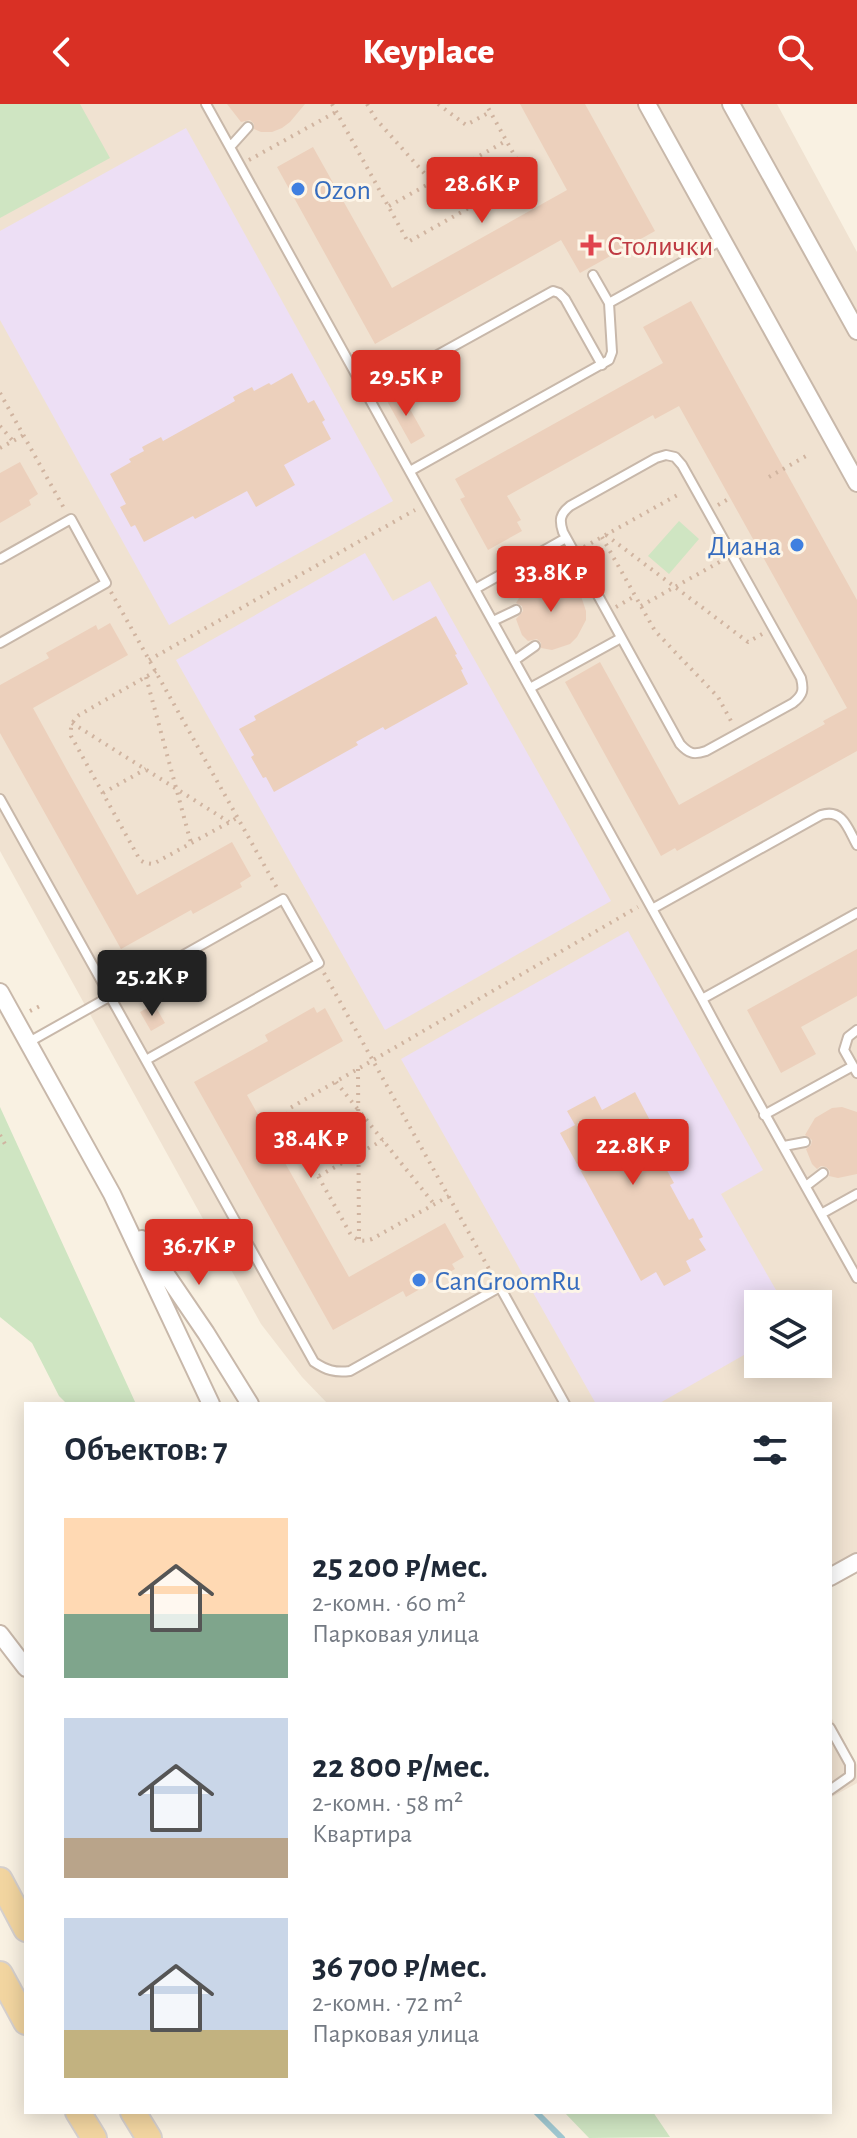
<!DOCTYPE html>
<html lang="ru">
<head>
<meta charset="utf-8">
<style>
	:root { --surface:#fff; --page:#f6f6f7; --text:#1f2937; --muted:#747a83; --accent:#d93025 }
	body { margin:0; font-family:"Alegreya Sans",sans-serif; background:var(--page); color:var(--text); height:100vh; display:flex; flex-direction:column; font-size:30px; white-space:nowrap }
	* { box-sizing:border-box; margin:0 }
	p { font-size:26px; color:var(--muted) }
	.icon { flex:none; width:44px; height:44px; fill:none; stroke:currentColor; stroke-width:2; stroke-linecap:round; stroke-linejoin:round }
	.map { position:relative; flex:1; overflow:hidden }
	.panel { position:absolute; left:24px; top:1298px; width:808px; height:712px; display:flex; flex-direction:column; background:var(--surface); border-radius:0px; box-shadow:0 4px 20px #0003 }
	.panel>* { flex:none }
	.controls { position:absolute; left:744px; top:1186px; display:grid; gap:16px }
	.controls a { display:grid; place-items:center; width:88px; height:88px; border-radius:0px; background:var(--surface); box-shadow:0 4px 20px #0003; font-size:40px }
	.price { position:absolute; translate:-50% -68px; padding:0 18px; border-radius:8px; background:var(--accent); color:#fff; font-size:26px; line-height:52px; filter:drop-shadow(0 2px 4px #0008) }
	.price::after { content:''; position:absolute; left:50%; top:48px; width:24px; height:18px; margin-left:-12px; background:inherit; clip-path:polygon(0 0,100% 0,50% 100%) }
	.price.active { background:#222; color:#fff }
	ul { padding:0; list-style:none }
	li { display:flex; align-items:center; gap:24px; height:200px; padding:0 40px }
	li span { display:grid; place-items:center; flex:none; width:224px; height:160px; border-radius:0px; color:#555 }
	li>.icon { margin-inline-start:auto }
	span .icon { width:96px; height:96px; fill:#fffc; stroke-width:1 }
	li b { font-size:34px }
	h2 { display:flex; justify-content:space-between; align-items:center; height:96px; padding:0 40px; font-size:34px }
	header { display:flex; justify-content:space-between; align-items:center; height:104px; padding:0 40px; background:var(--accent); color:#fff; font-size:36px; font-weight:800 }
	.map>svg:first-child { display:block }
</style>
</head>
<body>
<header><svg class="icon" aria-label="back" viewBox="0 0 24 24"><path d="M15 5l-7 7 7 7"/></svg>Keyplace<svg class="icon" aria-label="search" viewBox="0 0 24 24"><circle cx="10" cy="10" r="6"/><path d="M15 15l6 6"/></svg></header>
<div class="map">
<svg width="857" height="2034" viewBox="0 0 857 2034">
	<rect width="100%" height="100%" fill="#f9f1e2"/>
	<path fill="#f0e2d1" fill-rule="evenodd" d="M 0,0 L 777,0 L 857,148 L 857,1461 L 830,1477 L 830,1300 L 328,1300 L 302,1273 L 261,1220 L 0,747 ZM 758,1200 L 818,1200 L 818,1260 L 758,1260 Z
		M 830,1611 L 857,1661 L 857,1679 L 830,1694 Z"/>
	<path fill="#eddff5" d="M 186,24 L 393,397 L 169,521 L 0,216 L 0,127 Z
		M 365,449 L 393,497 L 430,477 L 611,797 L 385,926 L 176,556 Z
		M 628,827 L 763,1066 L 721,1090 L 784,1200 L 758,1200 L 758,1243 L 658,1300 L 596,1300 L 401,955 Z"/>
	<path fill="#cfe5c2" d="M 0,0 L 80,0 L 110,54 L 0,114 Z
		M 679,417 L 699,435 L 669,470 L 648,452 Z
		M 0,1003 L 136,1300 L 67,1300 L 59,1292 L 32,1239 L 0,1213 Z
		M 564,2008 L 653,2008 L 670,2033 L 589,2034 Z"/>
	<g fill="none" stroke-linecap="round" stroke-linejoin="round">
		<path stroke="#a0c8d1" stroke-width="6" d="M 536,2008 L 562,2034"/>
	</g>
	<path fill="#ecd0bc" d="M 227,0 L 305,0 L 290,18 L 282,24 L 272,28 L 261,28 L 254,25 L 254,20 L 250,16 L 241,18 Z
		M 520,0 L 585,0 L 655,127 L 580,169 L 561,136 L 375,240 L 277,63 L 313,43 L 392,184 L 567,86 Z
		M 691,197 L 857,496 L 857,647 L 677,747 L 675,744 L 661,752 L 565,578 L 600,558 L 679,701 L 825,620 L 823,617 L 847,604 L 679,302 L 655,315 L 653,311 L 507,392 L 521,416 L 517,418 L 522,427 L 488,446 L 460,395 L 465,393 L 455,375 L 663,259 L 643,223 Z
		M 292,269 L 308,299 L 314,296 L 325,316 L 322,318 L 331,335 L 284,361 L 295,381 L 256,403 L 247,387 L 195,415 L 193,412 L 144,438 L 135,421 L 131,423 L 120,403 L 126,400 L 110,370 L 131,358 L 129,355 L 144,347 L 142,343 L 161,333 L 163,337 L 235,297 L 233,293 L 252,283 L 254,287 L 269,279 L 271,281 Z
		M 401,289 L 425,332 L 411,340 L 387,297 Z
		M 20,358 L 38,390 L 29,396 L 31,401 L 0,419 L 0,369 Z
		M 546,475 L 556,475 L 573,482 L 580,489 L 586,507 L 586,516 L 577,533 L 570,540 L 552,546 L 541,544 L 541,539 L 537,535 L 528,537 L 522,531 L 516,515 L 523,507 L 522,502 L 516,499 L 522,489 L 528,482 Z
		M 436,512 L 457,550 L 455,551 L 463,565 L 461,566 L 468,580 L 385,626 L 383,623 L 356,638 L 358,641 L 274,688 L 266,673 L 263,674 L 251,653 L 254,651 L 239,625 L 256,616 L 254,612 Z
		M 110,519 L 128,551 L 33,604 L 67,666 L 137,791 L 232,738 L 251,772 L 240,779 L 242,783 L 193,810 L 191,806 L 121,845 L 0,629 L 0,581 L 49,554 L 46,549 L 96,521 L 98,526 Z
		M 857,845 L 857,892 L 801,923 L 816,950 L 781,969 L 747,906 Z
		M 154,900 L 165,919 L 151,927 L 140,908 Z
		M 314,903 L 317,909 L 325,904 L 343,937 L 247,991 L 349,1173 L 445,1119 L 464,1153 L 452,1160 L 455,1165 L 406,1193 L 403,1187 L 333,1226 L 194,978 L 268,937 L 265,931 Z
		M 635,988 L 654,1024 L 646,1028 L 674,1079 L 670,1081 L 689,1116 L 693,1114 L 703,1133 L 699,1135 L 706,1146 L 686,1157 L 691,1167 L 664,1182 L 656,1168 L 641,1177 L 560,1029 L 575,1021 L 567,1007 L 595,992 L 602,1006 Z
		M 842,1003 L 857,1008 L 857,1070 L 838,1074 L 829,1072 L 830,1067 L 826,1063 L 821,1062 L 817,1065 L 812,1060 L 806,1045 L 811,1041 L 812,1036 L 805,1031 L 815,1014 L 832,1004 Z"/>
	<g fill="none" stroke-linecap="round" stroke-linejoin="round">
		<defs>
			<path id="service" d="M 206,0 L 702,895 C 752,989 805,1081 857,1174
				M 230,43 L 248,23
				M 593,171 L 609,199
				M 367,290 L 553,187 L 559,189 L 565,195 L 602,261
				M 666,351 L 675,353 L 682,361 L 801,574 C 804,586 803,591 793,599 L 706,647 C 694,651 689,650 680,640 L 563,428 C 559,416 560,410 570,402 L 656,354 Z
				M 410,367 L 609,256 L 612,248 L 609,199 L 722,136
				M 0,455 L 71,415 L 106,479 L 0,539
				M 475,485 L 566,434
				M 493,517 L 516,506
				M 515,556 L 535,542
				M 530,584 L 621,534
				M 0,695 L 314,1258 C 326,1266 335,1269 350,1267 L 500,1183 L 565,1300
				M 652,805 L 821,711 C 843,704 848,725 857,741
				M 702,895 L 857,809
				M 857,926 L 848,933 L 844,946 L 857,969
				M 29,938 L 283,795 L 319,859 L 146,956
				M 764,1011 L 853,962
				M 784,1042 L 805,1038
				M 806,1082 L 823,1069
				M 821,1110 L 857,1090
				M 830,1624 L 850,1660 L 850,1672 L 830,1686"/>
			<path id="minor" d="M 647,0 L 857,379
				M 731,0 L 857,227
				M 0,888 L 112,1090 L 211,1300
				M 142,1135 L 206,1229 L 250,1300
				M 830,1473 L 857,1458
				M 0,1530 L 26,1564"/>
			<path id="primary" d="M 0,1776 L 26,1825
				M 0,1870 L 26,1918
				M 78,2008 L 94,2034
				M 133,2008 L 149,2034"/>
		</defs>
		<use href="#service" stroke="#c8b8aa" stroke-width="12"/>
		<use href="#minor" stroke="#c8b8aa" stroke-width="20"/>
		<use href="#primary" stroke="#d6d0cd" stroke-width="28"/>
		<path stroke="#d0b4a0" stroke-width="4" stroke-dasharray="2 6" stroke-linecap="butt" d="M 332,0 L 408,138 L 526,72 L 486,0
			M 367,0 L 375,14 L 432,78
			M 438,0 L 466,21 L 490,8
			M 249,56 L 336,8
			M 389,102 L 506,37
			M 0,289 L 65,406
			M 0,322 L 13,337
			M 0,344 L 24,331
			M 769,373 L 808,351
			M 718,401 L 730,394
			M 606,431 L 748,538 L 764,529
			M 602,433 L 655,527 L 718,593 L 731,617
			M 584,443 L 681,389
			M 111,488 L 277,784
			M 641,502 L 723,456
			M 616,503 L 635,492
			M 149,556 L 415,406
			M 156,567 L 79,611 C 72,617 70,623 71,632 L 140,756 L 145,759 L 153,760 L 237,714
			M 146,573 L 191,739
			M 72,619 L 229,718
			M 103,689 L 146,665
			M 324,869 L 493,1172
			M 30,907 L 42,901
			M 358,965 L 359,1137
			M 336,978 L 434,1100
			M 0,1031 L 6,1042
			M 319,1072 L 383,1036
			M 449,1092 L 372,1135 C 363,1138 358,1137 351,1131 L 289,1020 L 287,1011 L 290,1004 L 638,803"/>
		<use href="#service" stroke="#fff" stroke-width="8"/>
		<use href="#minor" stroke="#fff" stroke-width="16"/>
		<use href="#primary" stroke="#f2d5a0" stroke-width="24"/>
	</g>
	<g fill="#3f7fe0" stroke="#fdf5e7" stroke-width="3">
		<circle cx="298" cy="85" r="8"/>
		<circle cx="797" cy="441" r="8"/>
		<circle cx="419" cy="1176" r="8"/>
	</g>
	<path fill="#e0444e" stroke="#fdf5e7" stroke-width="3" d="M587 129h8v8h8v8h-8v8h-8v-8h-8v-8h8z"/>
	<g text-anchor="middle" stroke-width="6" stroke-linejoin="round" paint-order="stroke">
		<g font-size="28" fill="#366cbe" stroke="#fdf5e7" text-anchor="start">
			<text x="314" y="95">Ozon</text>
			<text x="781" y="451" text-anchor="end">Диана</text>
			<text x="435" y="1186">CanGroomRu</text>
		</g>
		<g font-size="28" fill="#be3a42" stroke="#fdf5e7" text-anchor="start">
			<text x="607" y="151">Столички</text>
		</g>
	</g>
</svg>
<div class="controls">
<a><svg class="icon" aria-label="layers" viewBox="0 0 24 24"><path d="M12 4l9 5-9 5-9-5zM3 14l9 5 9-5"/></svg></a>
</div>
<b class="price" style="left:482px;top:121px">28.6K ₽</b>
<b class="price" style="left:406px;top:314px">29.5K ₽</b>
<b class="price" style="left:551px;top:510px">33.8K ₽</b>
<b class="price active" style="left:152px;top:914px">25.2K ₽</b>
<b class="price" style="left:311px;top:1076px">38.4K ₽</b>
<b class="price" style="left:633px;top:1083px">22.8K ₽</b>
<b class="price" style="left:199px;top:1183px">36.7K ₽</b>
<section class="panel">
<h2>Объектов: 7<svg class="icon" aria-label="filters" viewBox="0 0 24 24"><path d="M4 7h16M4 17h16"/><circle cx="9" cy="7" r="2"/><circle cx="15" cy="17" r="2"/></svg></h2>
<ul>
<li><span style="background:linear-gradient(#ffd9b3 60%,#7fa58c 0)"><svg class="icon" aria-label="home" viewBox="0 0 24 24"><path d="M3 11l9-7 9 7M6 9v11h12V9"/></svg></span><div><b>25 200 ₽/мес.</b><p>2-комн. · 60 m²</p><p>Парковая улица</p></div></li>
<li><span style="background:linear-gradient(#c9d6e8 75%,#b9a48a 0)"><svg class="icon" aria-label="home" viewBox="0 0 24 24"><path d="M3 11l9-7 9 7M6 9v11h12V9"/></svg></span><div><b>22 800 ₽/мес.</b><p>2-комн. · 58 m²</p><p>Квартира</p></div></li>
<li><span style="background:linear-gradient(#c9d6e8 70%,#c2b280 0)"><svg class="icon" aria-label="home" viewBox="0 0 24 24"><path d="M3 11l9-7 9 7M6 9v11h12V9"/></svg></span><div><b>36 700 ₽/мес.</b><p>2-комн. · 72 m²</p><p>Парковая улица</p></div></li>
</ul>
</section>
</div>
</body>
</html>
